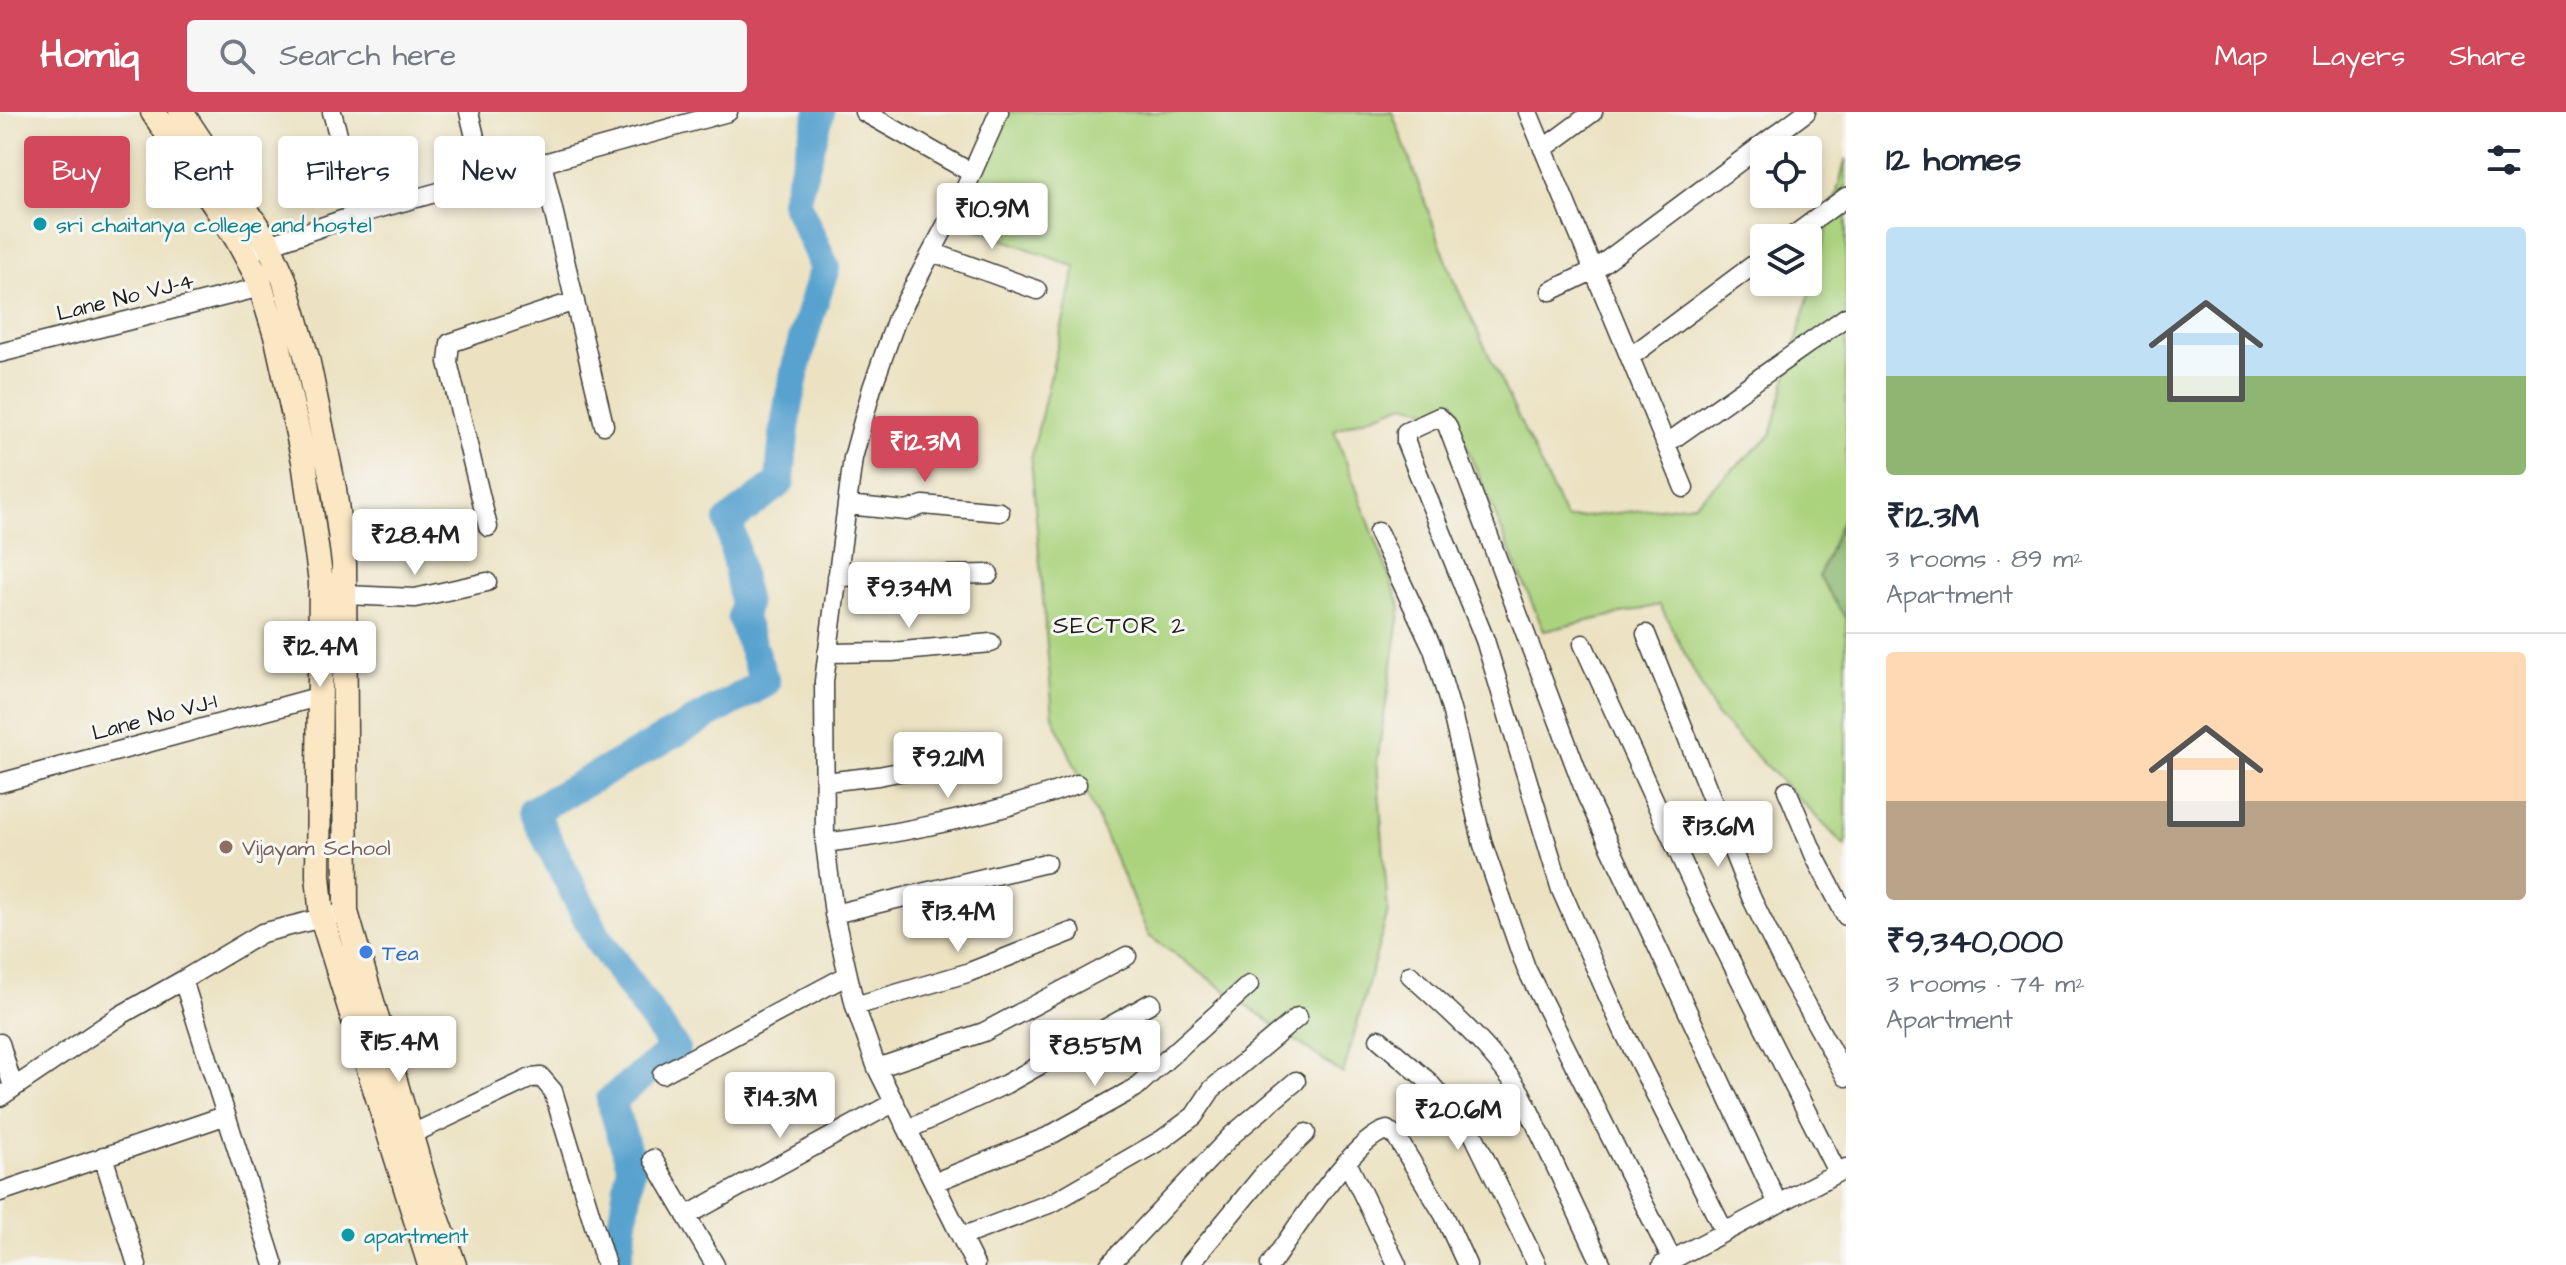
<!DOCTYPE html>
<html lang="en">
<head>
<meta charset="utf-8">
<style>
	:root { --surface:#fff; --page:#f6f6f7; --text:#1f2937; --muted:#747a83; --line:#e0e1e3; --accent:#d1495b }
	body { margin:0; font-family:"Architects Daughter",sans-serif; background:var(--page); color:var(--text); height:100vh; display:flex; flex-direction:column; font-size:30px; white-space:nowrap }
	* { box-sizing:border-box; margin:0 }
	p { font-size:26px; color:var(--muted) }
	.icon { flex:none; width:44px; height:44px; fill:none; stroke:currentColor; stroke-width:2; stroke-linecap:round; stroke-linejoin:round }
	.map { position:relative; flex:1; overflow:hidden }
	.panel { display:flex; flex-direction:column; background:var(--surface); width:720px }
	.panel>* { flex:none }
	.banner { position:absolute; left:24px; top:24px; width:760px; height:72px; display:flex; gap:16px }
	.tools { position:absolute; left:1750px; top:24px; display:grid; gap:16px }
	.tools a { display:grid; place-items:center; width:72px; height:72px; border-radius:8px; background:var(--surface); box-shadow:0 4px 12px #0003; font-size:40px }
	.price { position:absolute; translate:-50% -68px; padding:0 18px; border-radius:8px; background:#fff; color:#222; font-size:26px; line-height:52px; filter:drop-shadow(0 2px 4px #0008) }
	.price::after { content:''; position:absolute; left:50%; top:48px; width:24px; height:18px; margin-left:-12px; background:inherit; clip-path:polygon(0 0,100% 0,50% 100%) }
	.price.current { background:var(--accent); color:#fff }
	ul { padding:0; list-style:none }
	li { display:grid; align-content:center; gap:16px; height:424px; padding:0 40px }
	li+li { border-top:2px solid var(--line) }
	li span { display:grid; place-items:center; height:248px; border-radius:8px; color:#555 }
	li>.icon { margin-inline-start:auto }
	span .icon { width:144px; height:144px; fill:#fffc; stroke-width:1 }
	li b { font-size:34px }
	h2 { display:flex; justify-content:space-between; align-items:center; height:96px; padding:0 40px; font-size:34px }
	.chip { padding:0 28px; border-radius:8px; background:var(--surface); box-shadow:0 4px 12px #0003; font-size:28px; line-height:72px }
	.chip.current { background:var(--accent); color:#fff }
	header { display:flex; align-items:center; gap:48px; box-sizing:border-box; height:112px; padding:0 40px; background:var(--accent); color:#fff }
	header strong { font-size:38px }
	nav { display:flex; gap:44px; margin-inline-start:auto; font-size:28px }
	.search { width:560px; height:72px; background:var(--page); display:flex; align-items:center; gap:20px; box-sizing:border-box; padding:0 28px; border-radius:8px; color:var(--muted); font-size:30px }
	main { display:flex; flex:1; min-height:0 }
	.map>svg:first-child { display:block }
</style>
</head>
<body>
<header>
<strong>Homiq</strong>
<div class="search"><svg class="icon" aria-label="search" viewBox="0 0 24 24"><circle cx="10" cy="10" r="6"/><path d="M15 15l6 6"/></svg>Search here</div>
<nav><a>Map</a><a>Layers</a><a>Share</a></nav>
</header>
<main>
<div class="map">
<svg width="1846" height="1153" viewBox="0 0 1846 1153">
	<rect width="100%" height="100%" fill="#f6f6f2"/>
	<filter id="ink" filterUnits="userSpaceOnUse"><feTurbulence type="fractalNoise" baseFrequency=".0125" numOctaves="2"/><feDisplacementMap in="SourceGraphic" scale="16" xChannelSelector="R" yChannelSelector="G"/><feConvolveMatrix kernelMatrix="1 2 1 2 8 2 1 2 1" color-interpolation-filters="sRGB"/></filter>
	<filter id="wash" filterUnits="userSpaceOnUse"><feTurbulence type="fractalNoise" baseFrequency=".006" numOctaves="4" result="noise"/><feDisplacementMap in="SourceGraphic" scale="32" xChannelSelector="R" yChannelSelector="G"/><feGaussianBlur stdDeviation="1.8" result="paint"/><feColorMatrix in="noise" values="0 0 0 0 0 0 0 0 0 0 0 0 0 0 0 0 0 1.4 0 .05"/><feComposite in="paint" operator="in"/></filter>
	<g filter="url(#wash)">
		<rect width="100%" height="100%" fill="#ece2c2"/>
		<path fill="#abd37e" stroke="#64784d" stroke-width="2" d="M 1008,0 L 1392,0 L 1454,169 L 1566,407 L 1694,392 L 1771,323 L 1846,46 L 1846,735 L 1716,603 L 1660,493 L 1544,519 L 1454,305 L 1405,292 L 1334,318 L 1401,495 L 1377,649 L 1388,800 L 1343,962 L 1149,824 L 1053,604 L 1031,347 L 1076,155 L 957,110 Z"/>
		<path fill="#88b56d" stroke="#526844" stroke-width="2" d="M 1846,398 L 1846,507 L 1819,464 Z"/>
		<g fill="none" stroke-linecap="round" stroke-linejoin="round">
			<path stroke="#58a2cf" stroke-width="30" d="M 617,1150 L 631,1053 L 611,988 L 675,937 L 599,829 L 533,699 L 765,571 L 742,506 L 745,493 L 729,409 L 780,370 C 784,292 800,229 825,156 L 795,89 L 820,0"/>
		</g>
	</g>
	<g filter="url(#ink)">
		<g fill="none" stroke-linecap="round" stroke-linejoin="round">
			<defs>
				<path id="street" d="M 332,0 L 359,102
					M 469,0 L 485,67
					M 864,0 L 972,61
					M 1528,0 L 1684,376
					M 1543,37 L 1593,0
					M 542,51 L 604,313
					M 1790,126 L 1846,85
					M 932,140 L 1037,178
					M 246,141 L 359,102 L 728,0
					M 1551,179 L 1594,158 L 1806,0
					M 0,241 L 261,175
					M 1630,245 L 1764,145
					M 1666,332 L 1846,205
					M 847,393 L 907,399 L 923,393 L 1000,400
					M 488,415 L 448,250 L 450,231 L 575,189
					M 1378,420 L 1433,537 L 1452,601 L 1483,733 L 1526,856 L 1672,1148
					M 837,465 L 989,462
					M 345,483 L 415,486 L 487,470
					M 1646,522 L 1751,785 L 1787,859 L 1846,965
					M 1583,532 L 1700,788 L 1837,1060
					M 827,541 L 892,540 L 991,531
					M 825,670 L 878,664 L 984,644
					M 0,671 L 321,584
					M 1787,678 L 1816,747 L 1846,804
					M 825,731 C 912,720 995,702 1077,672
					M 834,802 L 1046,751
					M 1410,863 C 1451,900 1491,935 1521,981 L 1602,1153
					M 855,894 L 967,861 L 1071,820
					M 1379,927 L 1428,969 L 1473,1022 L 1537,1153
					M 0,931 L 13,975
					M 877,956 L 984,920 L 1127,844
					M 662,962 L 848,863
					M 0,985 L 121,903 L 183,868
					M 909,1017 L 1006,972 L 1151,891
					M 410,1023 L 531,966 L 541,965 L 553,979 L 606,1153
					M 103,1044 L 137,1153
					M 653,1047 L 715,1153
					M 1347,1050 L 1397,1153
					M 935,1070 L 1047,1025 L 1135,976 L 1249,873
					M 0,1080 L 224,1004
					M 686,1104 L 895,990
					M 1724,1119 L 1623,918 L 1561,778 L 1485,528 L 1406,331 L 1406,320 L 1439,305 L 1447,313 L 1587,685 L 1778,1092
					M 961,1125 L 1054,1090 L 1163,1027 L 1194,1004 L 1212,977 L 1298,905
					M 274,1153 L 183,868 L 262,821 L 334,803
					M 975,1153 L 877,956 L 855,894 L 834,802 L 825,731 L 824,569 L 853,346 L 872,276 L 897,206 L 965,77 L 999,0
					M 1109,1153 L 1232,1023 L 1296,969
					M 1189,1153 L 1264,1062 L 1306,1021
					M 1270,1153 C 1292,1123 1354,1025 1387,1018 L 1397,1026 L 1444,1103 L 1467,1153
					M 1662,1153 L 1846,1056"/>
				<path id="secondary" d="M 153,0 L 237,127 L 258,166 L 277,227 L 304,349 L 321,470 L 318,763 L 322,806 L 430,1153
					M 181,0 L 268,131 L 284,167 L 307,246 L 334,377 L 344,451 L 346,800 L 424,1069 L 454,1153"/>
			</defs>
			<use href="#street" stroke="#3b3a35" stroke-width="21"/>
			<use href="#secondary" stroke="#3b3a35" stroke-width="27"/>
			<use href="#street" stroke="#fff" stroke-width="18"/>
			<use href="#secondary" stroke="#fbe7c3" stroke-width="24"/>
		</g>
	</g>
	<g fill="#0f9aa8" stroke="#f6f6f2" stroke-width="3">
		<circle cx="40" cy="112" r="8"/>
		<circle cx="348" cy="1123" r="8"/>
	</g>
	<circle fill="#8d6e63" stroke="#f6f6f2" stroke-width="3" cx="226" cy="735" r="8"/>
	<circle fill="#3f7fe0" stroke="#f6f6f2" stroke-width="3" cx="366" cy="840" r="8"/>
	<g text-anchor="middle" stroke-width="6" stroke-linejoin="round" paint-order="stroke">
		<g font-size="22" fill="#0d838f" stroke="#f6f6f2" text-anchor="start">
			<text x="56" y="120">sri chaitanya college and hostel</text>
			<text x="364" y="1131">apartment</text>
		</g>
		<g font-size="22" fill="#1c1c1c" stroke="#f6f6f2">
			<text transform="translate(125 184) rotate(-14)" y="8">Lane No VJ-4</text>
			<text transform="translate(154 604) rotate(-15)" y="8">Lane No VJ-1</text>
		</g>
		<g font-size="22" fill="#785e54" stroke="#f6f6f2" text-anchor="start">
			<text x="242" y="743">Vijayam School</text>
		</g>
		<g font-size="22" fill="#366cbe" stroke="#f6f6f2" text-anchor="start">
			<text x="382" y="848">Tea</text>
		</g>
		<g font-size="24" letter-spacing="2" fill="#1c1c1c" stroke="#f6f6f2">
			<text x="1120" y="521">SECTOR 2</text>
		</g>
	</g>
</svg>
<div class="tools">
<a><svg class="icon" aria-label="locate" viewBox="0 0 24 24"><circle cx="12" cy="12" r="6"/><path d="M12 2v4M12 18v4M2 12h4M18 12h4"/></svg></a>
<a><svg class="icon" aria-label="layers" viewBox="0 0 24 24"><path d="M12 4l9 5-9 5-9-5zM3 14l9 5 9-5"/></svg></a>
</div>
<b class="price" style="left:992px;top:139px">₹10.9M</b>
<b class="price current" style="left:925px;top:372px">₹12.3M</b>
<b class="price" style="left:415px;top:465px">₹28.4M</b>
<b class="price" style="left:909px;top:518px">₹9.34M</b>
<b class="price" style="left:320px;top:577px">₹12.4M</b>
<b class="price" style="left:948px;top:688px">₹9.21M</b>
<b class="price" style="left:1718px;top:757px">₹13.6M</b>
<b class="price" style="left:958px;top:842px">₹13.4M</b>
<b class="price" style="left:399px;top:972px">₹15.4M</b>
<b class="price" style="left:1095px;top:976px">₹8.55M</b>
<b class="price" style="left:780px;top:1028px">₹14.3M</b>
<b class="price" style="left:1458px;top:1040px">₹20.6M</b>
<div class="banner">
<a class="chip current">Buy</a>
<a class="chip">Rent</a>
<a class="chip">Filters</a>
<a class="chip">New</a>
</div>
</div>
<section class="panel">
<h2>12 homes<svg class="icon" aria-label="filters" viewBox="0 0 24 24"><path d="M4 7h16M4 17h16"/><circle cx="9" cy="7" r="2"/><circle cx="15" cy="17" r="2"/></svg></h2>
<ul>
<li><span style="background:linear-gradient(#bfe0f5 60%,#8fb573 0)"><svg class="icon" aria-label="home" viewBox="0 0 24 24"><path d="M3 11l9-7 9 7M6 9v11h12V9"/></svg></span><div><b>₹12.3M</b><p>3 rooms · 89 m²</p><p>Apartment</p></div></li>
<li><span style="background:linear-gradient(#ffd9b3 60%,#b9a48a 0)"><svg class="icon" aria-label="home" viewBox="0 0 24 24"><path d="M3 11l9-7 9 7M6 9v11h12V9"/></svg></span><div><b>₹9,340,000</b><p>3 rooms · 74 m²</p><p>Apartment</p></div></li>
</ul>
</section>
</main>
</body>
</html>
